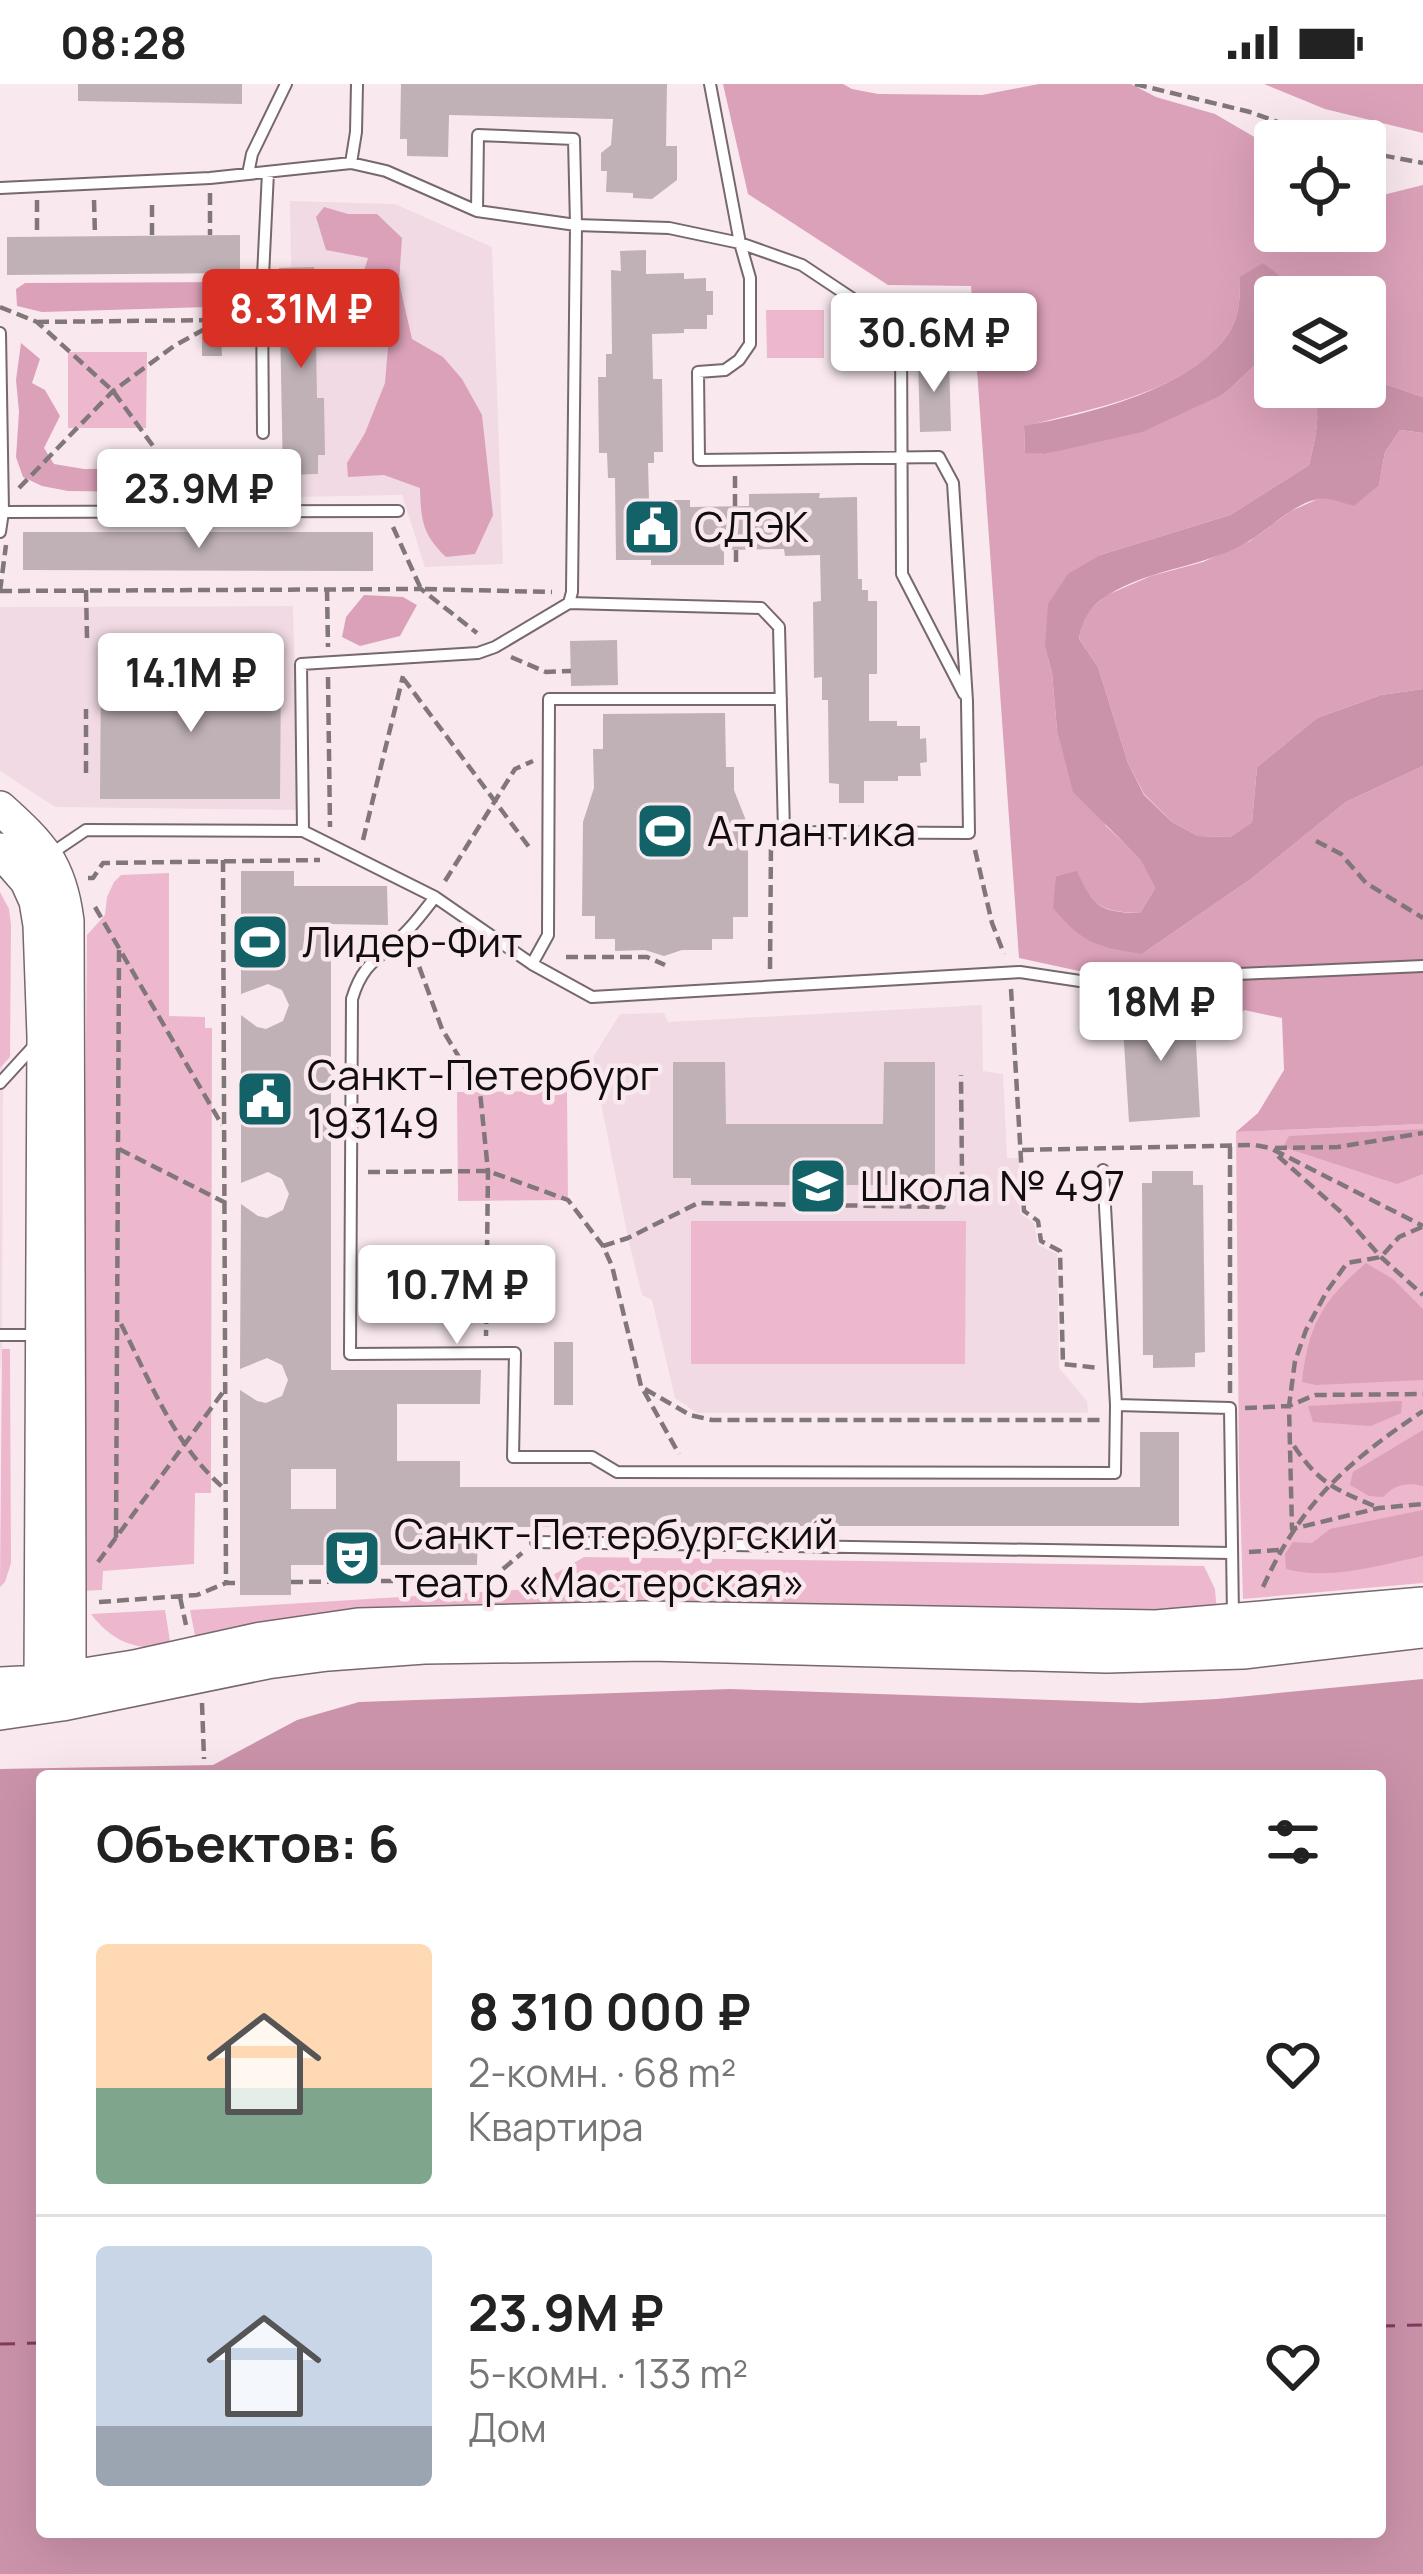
<!DOCTYPE html>
<html lang="ru">
<head>
<meta charset="utf-8">
<style>
	:root { --surface:#fff; --page:#f6f6f6; --text:#222; --muted:#767676; --line:#e0e0e0; --accent:#d93025 }
	body { margin:0; font-family:Manrope,sans-serif; background:var(--page); color:var(--text); height:100vh; display:flex; flex-direction:column; font-size:45px; white-space:nowrap }
	* { box-sizing:border-box; margin:0 }
	p { font-size:39px; color:var(--muted) }
	.icon { flex:none; width:66px; height:66px; fill:none; stroke:currentColor; stroke-width:2; stroke-linecap:round; stroke-linejoin:round }
	.map { position:relative; flex:1; overflow:hidden }
	.panel { position:absolute; left:36px; top:1686px; width:1350px; height:768px; display:flex; flex-direction:column; background:var(--surface); border-radius:12px; box-shadow:0 12px 48px #0002 }
	.panel>* { flex:none }
	.buttons { position:absolute; left:1254px; top:36px; display:grid; gap:24px }
	.buttons a { display:grid; place-items:center; width:132px; height:132px; border-radius:12px; background:var(--surface); box-shadow:0 12px 48px #0002; font-size:60px }
	.price { position:absolute; translate:-50% -102px; padding:0 27px; border-radius:12px; background:#fff; color:#222; font-size:39px; line-height:78px; filter:drop-shadow(0 3px 6px #0008) }
	.price::after { content:''; position:absolute; left:50%; top:72px; width:36px; height:27px; margin-left:-18px; background:inherit; clip-path:polygon(0 0,100% 0,50% 100%) }
	.price.on { background:var(--accent); color:#fff }
	ul { padding:0; list-style:none }
	li { display:flex; align-items:center; gap:36px; height:300px; padding:0 60px }
	li+li { border-top:3px solid var(--line) }
	li span { display:grid; place-items:center; flex:none; width:336px; height:240px; border-radius:12px; color:#555 }
	li>.icon { margin-inline-start:auto }
	span .icon { width:144px; height:144px; fill:#fffc; stroke-width:1 }
	li b { font-size:51px }
	h2 { display:flex; justify-content:space-between; align-items:center; height:144px; padding:0 60px; font-size:51px }
	.status { display:flex; justify-content:space-between; align-items:center; height:84px; padding:0 60px; background:var(--surface); direction:ltr }
	.status svg { height:33px; fill:currentColor }
	.map>svg:first-child { display:block }
</style>
</head>
<body>
<div class="status"><b>08:28</b><svg viewBox="0 0 49 12"><path d="M0 12V9h3v3zM5 12V6h3v6zM10 12V3h3v9zM15 12V0h3v12zM26 1h20v11H26zM47 4h2v5h-2z"/></svg></div>
<div class="map">
<svg width="1423" height="2490" viewBox="0 0 1423 2490">
	<rect width="100%" height="100%" fill="#f9e9ef"/>
	<path fill="#f1dae3" d="M 290,117 L 395,120 L 492,163 L 503,480 L 425,483 L 402,411 L 293,413 L 293,391 L 283,391 L 279,184 L 291,183 Z
		M 293,522 L 298,726 L 55,723 L 0,687 L 0,523 Z
		M 982,921 L 983,987 L 1003,990 L 1007,1074 L 1019,1074 L 1020,1129 L 1034,1139 L 1038,1161 L 1057,1170 L 1059,1284 L 1087,1317 L 1088,1329 L 697,1329 L 675,1314 L 652,1216 L 642,1211 L 628,1154 L 592,975 L 620,930 L 664,929 L 668,938 Z
		M 3,980 L 2,1265 L 0,1287 L 0,984 Z"/>
	<path fill="#edb8cd" d="M 766,226 L 824,226 L 824,274 L 767,274 Z
		M 68,268 L 147,268 L 146,344 L 68,344 Z
		M 169,789 L 169,932 L 205,933 L 205,944 L 212,944 L 211,1409 L 195,1409 L 194,1480 L 103,1487 L 102,1506 L 83,1507 L 81,1490 L 87,851 L 105,831 L 107,813 L 114,798 L 121,791 Z
		M 0,808 L 9,825 L 11,841 L 10,973 L 0,984 Z
		M 567,1007 L 568,1116 L 458,1117 L 457,1008 Z
		M 1423,1040 L 1423,1499 L 1243,1515 L 1239,1379 L 1236,1048 Z
		M 691,1137 L 966,1137 L 965,1280 L 691,1280 Z
		M 2,1265 L 10,1265 L 11,1479 L 5,1498 L 0,1503 Z
		M 584,1473 L 1204,1482 L 1215,1505 L 1217,1529 L 196,1557 L 190,1526 L 529,1505 Z
		M 165,1526 L 171,1563 C 136,1566 113,1559 91,1530 Z"/>
	<path fill="#dba1b9" d="M 723,0 L 843,0 L 852,5 L 878,10 L 982,11 L 1039,0 L 1131,0 L 1156,13 L 1215,30 L 1275,65 L 1275,147 L 1365,147 L 1365,106 L 1379,112 L 1423,101 L 1423,313 L 1365,293 L 1365,247 L 1374,240 L 1371,228 L 1365,225 L 1365,213 L 1284,213 L 1280,192 L 1240,193 C 1240,211 1240,231 1230,247 C 1190,310 1089,324 1024,343 L 1025,368 L 1045,370 L 1088,359 L 1224,310 L 1268,269 L 1275,271 L 1275,303 L 1311,303 C 1323,327 1315,356 1309,381 L 1230,431 L 1100,471 L 1045,563 L 1052,589 L 1057,646 L 1106,742 L 1142,776 L 1155,804 L 1140,829 C 1101,828 1093,823 1077,788 L 1056,792 L 1142,870 L 1251,795 L 1346,718 L 1423,682 L 1423,1040 L 1236,1048 L 1258,1029 L 1284,986 L 1282,934 L 1244,926 L 1231,944 L 1213,927 L 1213,912 L 1197,900 L 1172,903 L 1154,878 L 1079,887 L 1019,874 L 971,202 L 888,201 L 748,110 Z
		M 1264,0 L 1423,0 L 1423,49 L 1325,25 Z
		M 324,123 L 348,130 L 377,130 L 402,154 L 399,198 L 412,255 L 443,273 L 462,295 L 482,331 L 493,431 L 475,470 L 446,473 C 422,450 421,436 420,404 L 384,391 L 348,393 L 347,379 L 365,349 L 385,299 L 388,263 L 356,233 L 355,215 L 368,174 L 326,166 L 316,133 Z
		M 231,198 L 233,211 L 208,223 L 42,228 L 17,222 L 16,205 L 25,199 Z
		M 21,259 L 40,275 L 32,299 L 45,306 L 60,332 L 44,364 L 54,380 L 84,385 L 154,384 L 177,368 L 180,384 L 169,399 L 140,408 L 68,407 L 42,402 L 23,393 L 16,373 L 19,328 L 16,296 Z
		M 1400,346 L 1423,349 L 1423,605 L 1381,611 L 1317,634 L 1257,683 L 1252,738 L 1230,753 L 1198,752 L 1172,738 L 1144,710 L 1128,679 L 1098,583 L 1079,555 L 1084,530 L 1107,511 L 1151,492 L 1203,478 L 1250,457 L 1291,427 L 1320,414 L 1379,401 L 1385,368 Z
		M 364,511 L 403,513 L 417,521 L 400,552 L 360,562 L 342,553 L 346,533 Z
		M 1423,1045 L 1423,1090 L 1397,1100 L 1283,1063 L 1289,1052 Z
		M 1366,1179 L 1393,1195 L 1423,1225 L 1423,1296 L 1316,1301 L 1302,1298 C 1308,1241 1323,1216 1366,1179 Z
		M 1402,1317 L 1401,1329 L 1371,1342 L 1313,1338 L 1308,1322 Z
		M 1423,1346 L 1423,1402 C 1406,1398 1395,1401 1383,1413 L 1369,1412 L 1350,1401 L 1353,1388 Z
		M 1423,1426 L 1423,1472 C 1378,1481 1332,1497 1286,1485 L 1285,1470 L 1293,1458 L 1312,1459 L 1330,1445 Z"/>
	<path fill="#cb93aa" fill-rule="evenodd" d="M 1263,179 L 1280,192 L 1284,213 L 1275,213 L 1275,271 L 1268,269 L 1224,310 L 1142,348 L 1045,370 L 1025,369 L 1024,342 C 1087,330 1193,306 1230,247 C 1240,231 1240,211 1240,193 Z
		M 1365,293 L 1423,313 L 1423,349 L 1400,346 L 1385,368 L 1379,401 L 1354,422 C 1343,419 1328,413 1318,415 C 1294,420 1274,441 1254,454 C 1210,483 1153,483 1108,511 C 1089,523 1083,534 1079,555 L 1098,583 L 1128,679 L 1144,711 L 1172,738 L 1198,752 L 1230,753 L 1252,738 L 1257,683 L 1317,634 L 1381,611 L 1423,605 L 1423,682 L 1346,718 L 1251,795 L 1142,870 C 1098,863 1083,860 1053,824 L 1056,792 L 1077,787 C 1093,822 1100,829 1140,829 L 1155,804 L 1141,776 L 1073,708 L 1057,646 L 1052,589 L 1045,563 L 1048,520 L 1068,490 L 1100,471 L 1230,431 L 1309,381 C 1315,356 1323,327 1311,303 L 1365,303 Z
		M 1423,1595 L 1423,2490 L 0,2490 L 0,1685 L 213,1681 L 297,1636 L 359,1618 L 730,1605 L 1140,1619 L 1217,1615 ZM 1380,1692 L 1380,2448 L 42,2448 L 42,1692 Z"/>
	<g fill="none" stroke-linecap="round" stroke-linejoin="round">
		<path stroke="#813b5c" stroke-width="3" stroke-dasharray="15 12" stroke-linecap="butt" d="M 1380,2242 L 1423,2241
			M 0,2260 L 42,2259"/>
	</g>
	<path fill="#bfb1b6" fill-rule="evenodd" d="M 78,0 L 242,0 L 242,20 L 78,17 Z
		M 401,0 L 667,0 L 666,62 L 677,62 L 677,96 L 652,115 L 633,114 L 633,109 L 606,108 L 607,87 L 601,87 L 601,69 L 611,61 L 613,35 L 449,31 L 448,73 L 407,72 L 407,55 L 400,55 Z
		M 240,151 L 240,189 L 7,191 L 7,153 Z
		M 646,166 L 646,190 L 684,189 L 684,195 L 706,194 L 706,207 L 713,207 L 713,231 L 707,231 L 707,245 L 684,245 L 684,249 L 652,250 L 653,295 L 662,295 L 663,368 L 654,368 L 654,379 L 648,379 L 649,416 L 690,416 L 690,423 L 749,422 L 749,410 L 820,409 L 819,414 L 857,413 L 858,495 L 862,495 L 862,506 L 868,506 L 868,517 L 877,517 L 877,590 L 869,590 L 869,637 L 897,637 L 897,642 L 920,642 L 920,655 L 926,654 L 927,678 L 920,679 L 921,692 L 898,692 L 898,697 L 864,697 L 864,719 L 839,719 L 839,700 L 829,699 L 828,616 L 822,616 L 822,593 L 814,594 L 813,518 L 821,517 L 820,471 L 785,472 L 784,465 L 724,466 L 724,481 L 651,481 L 651,476 L 616,476 L 615,394 L 608,394 L 607,369 L 599,369 L 598,293 L 606,293 L 606,270 L 612,270 L 611,186 L 621,187 L 620,167 Z
		M 314,183 L 315,203 L 322,203 L 323,259 L 316,260 L 317,314 L 324,314 L 325,371 L 318,371 L 318,390 L 283,391 L 279,184 Z
		M 221,252 L 222,272 L 202,272 L 202,253 Z
		M 918,274 L 949,274 L 951,347 L 920,348 Z
		M 23,448 L 373,448 L 373,487 L 23,486 Z
		M 617,556 L 618,601 L 571,602 L 570,557 Z
		M 101,587 L 281,587 L 280,715 L 100,715 Z
		M 725,629 L 726,683 L 734,683 L 734,706 L 745,734 L 748,755 L 748,833 L 733,833 L 733,855 L 712,855 L 712,866 L 682,866 L 664,872 L 645,866 L 615,867 L 615,855 L 595,855 L 595,832 L 582,832 L 583,738 L 594,704 L 593,665 L 603,665 L 603,630 Z
		M 241,787 L 294,787 L 294,802 L 387,802 L 388,841 L 331,840 L 331,1286 L 481,1286 L 480,1320 L 397,1320 L 397,1377 L 460,1377 L 460,1403 L 1140,1403 L 1140,1348 L 1179,1348 L 1179,1442 L 830,1442 L 826,1434 L 819,1432 L 812,1436 L 810,1442 L 478,1443 L 477,1481 L 291,1481 L 291,1511 L 240,1511 L 240,1306 L 257,1317 L 266,1319 L 282,1312 L 288,1296 L 282,1281 L 267,1274 L 240,1285 L 241,1120 L 258,1132 L 267,1134 L 283,1126 L 289,1110 L 282,1095 L 268,1088 L 241,1099 L 241,931 L 257,943 L 266,945 L 283,937 L 289,921 L 282,906 L 268,900 L 241,910 ZM 291,1385 L 336,1385 L 336,1425 L 291,1425 Z
		M 1194,922 L 1200,1033 L 1129,1038 L 1122,927 Z
		M 673,978 L 725,978 L 726,1040 L 883,1040 L 884,978 L 935,978 L 935,1092 L 919,1092 L 919,1101 L 691,1101 L 691,1094 L 673,1094 Z
		M 1152,1087 L 1193,1087 L 1193,1101 L 1203,1101 L 1205,1268 L 1195,1269 L 1195,1283 L 1153,1284 L 1153,1271 L 1143,1271 L 1142,1099 L 1152,1099 Z
		M 554,1258 L 573,1258 L 573,1321 L 554,1321 Z"/>
	<g fill="none" stroke-linecap="round" stroke-linejoin="round">
		<defs>
			<path id="service" d="M 248,90 L 252,70 L 286,0
				M 0,104 L 210,94 L 351,79 L 356,48 L 357,0
				M 477,127 L 478,51 L 574,55 L 576,141 L 669,144 L 740,159 L 802,181 L 901,247 L 902,490 L 964,610
				M 0,249 L 3,428 L 0,448
				M 263,349 L 262,213 L 268,88
				M 3,428 L 398,427
				M 569,519 L 761,524 L 779,543 L 784,748 L 969,749 L 967,617 L 953,399 L 939,373 L 699,376 L 698,288 L 725,286 L 739,276 L 750,260 L 750,194 L 740,159 L 710,0
				M 303,747 L 301,580 L 478,569 L 495,563 L 569,519 L 572,508 L 576,141 L 477,127 L 386,87 L 351,79
				M 52,769 L 86,746 L 303,747 L 435,813 L 532,880 L 592,913 L 1020,888 L 1080,897 L 1423,882
				M 435,813 C 425,826 414,841 402,852 C 377,875 362,881 352,915 L 350,1270 L 515,1269 L 513,1373 L 592,1373 L 617,1388 L 1115,1389 L 1116,1321 L 1230,1324 L 1233,1532
				M 532,880 L 548,851 L 549,615 L 781,615
				M 0,999 L 33,963
				M 1103,1086 L 1116,1321
				M 0,1251 L 39,1251
				M 820,1442 L 820,1463
				M 536,1458 L 1231,1469"/>
			<path id="primary" d="M 0,724 C 41,761 60,780 67,837 L 69,1519 L 69,1593 L 64,1613
				M 0,766 L 27,797 L 36,817 L 40,841 L 44,952 L 41,1598
				M 0,1600 L 41,1598 L 134,1583 L 256,1556 L 358,1541 L 643,1534 L 1156,1543 L 1423,1520
				M 0,1629 L 62,1620 L 267,1578 L 328,1570 L 424,1563 L 651,1560 L 1107,1572 L 1243,1568 L 1423,1547"/>
		</defs>
		<use href="#service" stroke="#76686d" stroke-width="14"/>
		<use href="#primary" stroke="#76686d" stroke-width="36"/>
		<path stroke="#81777b" stroke-width="4.5" stroke-dasharray="12 6" stroke-linecap="butt" d="M 1135,0 L 1250,28 L 1330,57
			M 1365,68 L 1423,79
			M 210,109 L 210,151
			M 37,116 L 37,152
			M 94,116 L 95,152
			M 152,151 L 152,115
			M 0,223 L 37,238 L 113,307 L 188,410
			M 37,238 L 217,236
			M 735,392 L 735,422
			M 19,404 L 113,307 L 174,262 L 248,221
			M 393,443 L 421,505 L 552,508
			M 736,466 L 736,479
			M 327,505 L 328,563
			M 86,506 L 87,554
			M 0,507 L 421,505 L 477,549
			M 0,507 L 6,461
			M 511,573 L 546,588 L 571,587
			M 328,593 L 330,743
			M 403,594 L 532,767
			M 86,689 L 86,625
			M 363,756 L 403,592
			M 1316,757 L 1341,770 L 1366,799 L 1423,834
			M 975,766 L 992,839 L 1004,870
			M 223,776 L 226,1499 L 240,1499
			M 88,794 L 93,794 L 103,779 L 320,776
			M 445,797 L 515,685 L 533,677
			M 95,823 L 222,1041
			M 413,866 L 442,945 L 480,1008 L 488,1087 L 486,1252
			M 566,873 L 647,873 L 665,881
			M 770,885 L 771,759
			M 1011,905 L 1024,1127 L 1038,1137 L 1041,1157 L 1060,1167 L 1063,1280 L 1100,1284
			M 1275,1064 L 1338,1063 L 1423,1049
			M 119,1065 L 226,1119
			M 1022,1066 L 1255,1061 L 1270,1064 L 1423,1142
			M 1278,1072 L 1341,1128 L 1381,1173 L 1423,1211
			M 368,1088 L 488,1087 L 568,1116 L 603,1162 L 612,1182 L 641,1302 L 679,1370
			M 1422,1143 L 1399,1153 L 1381,1173 L 1347,1179 L 1327,1207 L 1306,1246 L 1295,1277 L 1289,1322 L 1292,1445 L 1379,1424 L 1423,1420
			M 603,1162 L 628,1154 L 698,1119 L 943,1123 L 962,1091 L 961,991
			M 121,1240 C 151,1299 175,1363 226,1406
			M 645,1305 L 690,1331 L 712,1336 L 1100,1336
			M 1230,1309 L 1230,1060
			M 1245,1324 L 1289,1322 L 1315,1311 L 1423,1310
			M 1294,1362 C 1320,1401 1337,1406 1379,1424
			M 116,1454 L 119,865
			M 1249,1468 L 1279,1466
			M 98,1478 L 226,1304
			M 291,1498 L 490,1496 L 522,1469
			M 1263,1503 C 1301,1419 1347,1378 1423,1327
			M 180,1513 L 186,1541
			M 99,1518 L 197,1511 L 226,1499
			M 202,1619 L 204,1675"/>
		<use href="#service" stroke="#fff" stroke-width="10"/>
		<use href="#primary" stroke="#fff" stroke-width="33"/>
	</g>
	<defs>
		<symbol id="civic-square" viewBox="-11 -11 22 22"><rect x="-9" y="-9" width="18" height="18" rx="4" fill="#136268" stroke="#f9e9ef"/><path d="M-.6-6.5H3V-4.5H.6V-3L4-1V1h2V6H-6V1h2V-1L-.6-3ZM-1.2 2.5V6h2.4V2.5Z" fill="#fff"/></symbol>
		<symbol id="stadium-square" viewBox="-11 -11 22 22"><rect x="-9" y="-9" width="18" height="18" rx="4" fill="#136268" stroke="#f9e9ef"/><path d="M0-5a6.5 5 0 1 0 0 10a6.5 5 0 1 0 0-10ZM-3.5-1.8h7v3.6h-7Z" fill="#fff"/></symbol>
		<symbol id="school-square" viewBox="-11 -11 22 22"><rect x="-9" y="-9" width="18" height="18" rx="4" fill="#136268" stroke="#f9e9ef"/><path d="M0-5L7-2L0 1L-7-2ZM-4 1L0 2.5L4 1V4Q0 6-4 4Z" fill="#fff"/></symbol>
		<symbol id="theatre-square" viewBox="-11 -11 22 22"><rect x="-9" y="-9" width="18" height="18" rx="4" fill="#136268" stroke="#f9e9ef"/><path d="M-5-5.5Q0-4 5-5.5V0Q5 5 0 6Q-5 5-5 0ZM-3.3-2.5H-1v1.5H-3.3ZM1-2.5H3.3v1.5H1ZM-2.8 1Q0 5.5 2.8 1Z" fill="#fff"/></symbol>
	</defs>
	<g fill-rule="evenodd">
		<use href="#civic-square" x="619" y="410" width="66" height="66"/>
		<use href="#stadium-square" x="632" y="714" width="66" height="66"/>
		<use href="#stadium-square" x="227" y="825" width="66" height="66"/>
		<use href="#civic-square" x="232" y="982" width="66" height="66"/>
		<use href="#school-square" x="785" y="1069" width="66" height="66"/>
		<use href="#theatre-square" x="319" y="1441" width="66" height="66"/>
	</g>
	<g text-anchor="middle" stroke-width="9" stroke-linejoin="round" paint-order="stroke">
		<g font-size="42" fill="#120d0f" stroke="#f9e9ef" text-anchor="start">
			<text x="694" y="458">СДЭК</text>
			<text x="707" y="762">Атлантика</text>
			<text x="302" y="873">Лидер-Фит</text>
			<text x="307" y="1006">Санкт-Петербург<tspan x="307" dy="48">193149</tspan></text>
			<text x="860" y="1117">Школа № 497</text>
			<text x="394" y="1465">Санкт-Петербургский<tspan x="394" dy="48">театр «Мастерская»</tspan></text>
		</g>
	</g>
</svg>
<div class="buttons">
<a><svg class="icon" aria-label="locate" viewBox="0 0 24 24"><circle cx="12" cy="12" r="6"/><path d="M12 2v4M12 18v4M2 12h4M18 12h4"/></svg></a>
<a><svg class="icon" aria-label="layers" viewBox="0 0 24 24"><path d="M12 4l9 5-9 5-9-5zM3 14l9 5 9-5"/></svg></a>
</div>
<b class="price on" style="left:301px;top:287px">8.31M ₽</b>
<b class="price" style="left:934px;top:311px">30.6M ₽</b>
<b class="price" style="left:199px;top:467px">23.9M ₽</b>
<b class="price" style="left:191px;top:651px">14.1M ₽</b>
<b class="price" style="left:1161px;top:980px">18M ₽</b>
<b class="price" style="left:457px;top:1263px">10.7M ₽</b>
<section class="panel">
<h2>Объектов: 6<svg class="icon" aria-label="filters" viewBox="0 0 24 24"><path d="M4 7h16M4 17h16"/><circle cx="9" cy="7" r="2"/><circle cx="15" cy="17" r="2"/></svg></h2>
<ul>
<li><span style="background:linear-gradient(#ffd9b3 60%,#7fa58c 0)"><svg class="icon" aria-label="home" viewBox="0 0 24 24"><path d="M3 11l9-7 9 7M6 9v11h12V9"/></svg></span><div><b>8 310 000 ₽</b><p>2-комн. · 68 m²</p><p>Квартира</p></div><svg class="icon" aria-label="heart" viewBox="0 0 24 24"><path d="M12 20l-8-8c-3-5 5-10 8-4 3-6 11-1 8 4z"/></svg></li>
<li><span style="background:linear-gradient(#c9d6e8 75%,#9aa5b1 0)"><svg class="icon" aria-label="home" viewBox="0 0 24 24"><path d="M3 11l9-7 9 7M6 9v11h12V9"/></svg></span><div><b>23.9M ₽</b><p>5-комн. · 133 m²</p><p>Дом</p></div><svg class="icon" aria-label="heart" viewBox="0 0 24 24"><path d="M12 20l-8-8c-3-5 5-10 8-4 3-6 11-1 8 4z"/></svg></li>
</ul>
</section>
</div>
</body>
</html>
